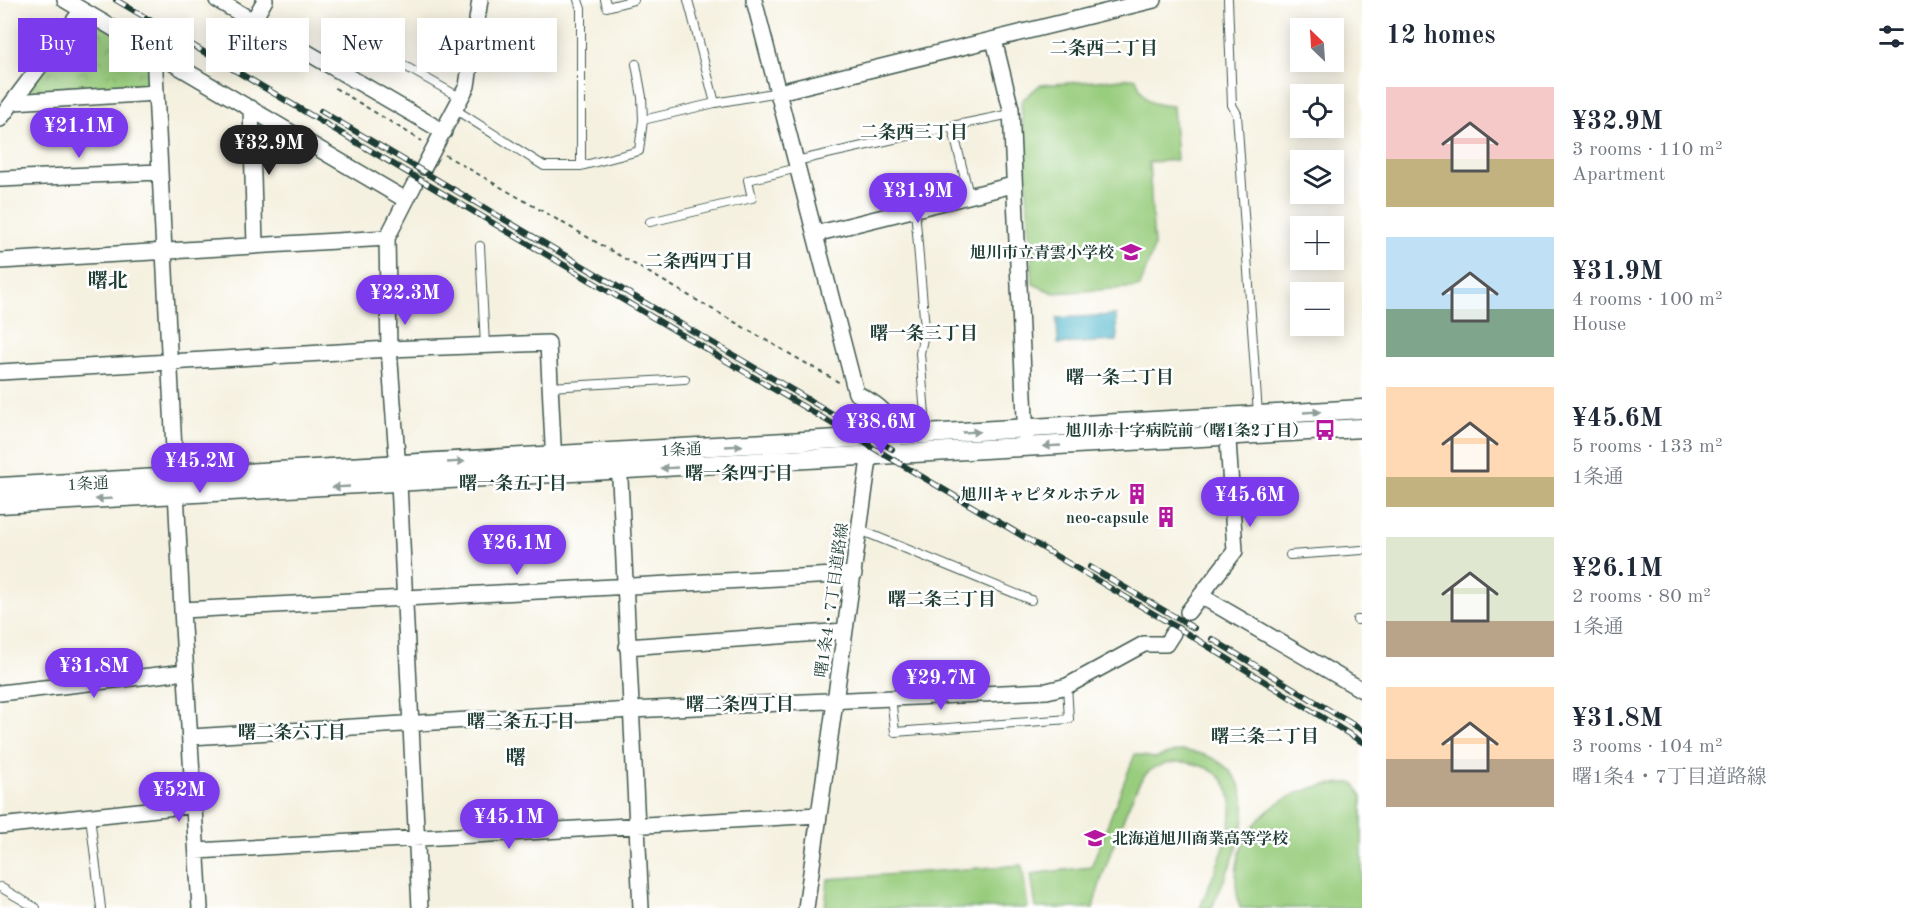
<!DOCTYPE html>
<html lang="en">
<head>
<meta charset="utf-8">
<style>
	:root { --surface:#fff; --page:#f2f2f3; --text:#1f2937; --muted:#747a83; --accent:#7c3aed }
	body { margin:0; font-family:"Old Standard TT","Noto Serif JP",serif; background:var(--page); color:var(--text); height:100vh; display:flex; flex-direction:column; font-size:22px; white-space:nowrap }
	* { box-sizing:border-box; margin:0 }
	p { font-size:20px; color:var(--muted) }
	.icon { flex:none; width:33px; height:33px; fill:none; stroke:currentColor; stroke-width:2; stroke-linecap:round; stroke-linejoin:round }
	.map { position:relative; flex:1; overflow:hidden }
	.side { display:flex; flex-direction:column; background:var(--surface); width:570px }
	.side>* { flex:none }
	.hud { position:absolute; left:18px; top:18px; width:570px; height:54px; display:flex; gap:12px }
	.needle { width:39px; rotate:335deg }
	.buttons { position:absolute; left:1290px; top:18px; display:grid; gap:12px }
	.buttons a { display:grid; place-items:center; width:54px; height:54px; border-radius:0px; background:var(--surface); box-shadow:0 3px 15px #0003; font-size:30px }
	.price { position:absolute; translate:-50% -51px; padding:0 14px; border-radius:21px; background:var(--accent); color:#fff; font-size:20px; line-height:39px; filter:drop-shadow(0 2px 3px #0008) }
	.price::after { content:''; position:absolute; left:50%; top:36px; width:18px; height:14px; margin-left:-9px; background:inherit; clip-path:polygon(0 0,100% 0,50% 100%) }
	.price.active { background:#222; color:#fff }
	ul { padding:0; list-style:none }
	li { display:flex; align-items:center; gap:18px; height:150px; padding:0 24px }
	li span { display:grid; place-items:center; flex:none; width:168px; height:120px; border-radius:0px; color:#555 }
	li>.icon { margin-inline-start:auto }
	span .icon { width:72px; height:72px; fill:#fffc; stroke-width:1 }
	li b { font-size:26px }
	h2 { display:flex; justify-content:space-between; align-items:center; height:72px; padding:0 24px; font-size:26px }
	.tag { padding:0 21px; border-radius:0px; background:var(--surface); box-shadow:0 3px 15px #0003; font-size:21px; line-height:54px }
	.tag.active { background:var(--accent); color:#fff }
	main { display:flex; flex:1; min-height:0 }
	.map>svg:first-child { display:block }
</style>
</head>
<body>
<main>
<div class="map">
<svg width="1362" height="908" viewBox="0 0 1362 908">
	<defs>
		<pattern id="park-crowns" width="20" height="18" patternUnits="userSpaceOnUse" patternTransform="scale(1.5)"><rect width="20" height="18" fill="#99cd7e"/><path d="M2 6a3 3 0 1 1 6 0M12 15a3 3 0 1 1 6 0" fill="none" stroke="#7ca868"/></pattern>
	</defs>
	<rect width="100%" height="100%" fill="#fff"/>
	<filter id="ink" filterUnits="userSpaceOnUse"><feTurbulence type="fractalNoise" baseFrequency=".0167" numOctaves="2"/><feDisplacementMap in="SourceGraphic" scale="12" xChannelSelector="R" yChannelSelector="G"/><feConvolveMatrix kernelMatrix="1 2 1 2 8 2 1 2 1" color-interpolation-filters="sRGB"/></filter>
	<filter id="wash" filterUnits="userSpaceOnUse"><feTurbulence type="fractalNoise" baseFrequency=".008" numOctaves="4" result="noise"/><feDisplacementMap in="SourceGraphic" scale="24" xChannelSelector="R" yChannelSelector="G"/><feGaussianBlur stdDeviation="1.35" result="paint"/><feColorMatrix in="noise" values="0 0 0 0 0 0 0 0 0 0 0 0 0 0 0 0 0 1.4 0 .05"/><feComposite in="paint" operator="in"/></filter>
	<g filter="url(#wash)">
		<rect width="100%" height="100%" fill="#f5f1e0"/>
		<path fill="#99cd7e" stroke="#5c8559" stroke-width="1.5" d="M 1136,78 C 1145,102 1147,104 1173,106 L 1177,160 L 1149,162 L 1154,247 L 1140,287 L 1054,293 L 1033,284 L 1021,101 L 1040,85 Z
			M 1179,751 C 1198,751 1215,756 1229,770 C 1265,807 1228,867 1212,908 L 1200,908 C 1216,864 1267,777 1190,763 C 1174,760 1155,764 1144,776 C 1131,791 1098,886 1093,908 L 1036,908 L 1031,874 L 1091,867 L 1135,754 L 1154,758 Z
			M 1354,783 L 1362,796 L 1362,908 L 1240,908 C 1219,831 1283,781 1354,783 Z
			M 1022,865 L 1028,908 L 825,908 L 828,879 Z"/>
		<path fill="url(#park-crowns)" stroke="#5c8559" stroke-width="1.5" d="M 82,10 L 154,52 L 156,93 L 13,102 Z"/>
		<path fill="#4db6cb" stroke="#367a80" stroke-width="1.5" d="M 1116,315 L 1117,341 L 1058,344 L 1057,318 Z"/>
	</g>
	<g filter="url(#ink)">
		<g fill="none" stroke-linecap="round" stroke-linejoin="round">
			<path stroke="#cacdbe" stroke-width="15" stroke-dasharray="15 8" stroke-linecap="butt" d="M 1173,633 L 1188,612"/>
			<defs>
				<path id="service" d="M 578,0 L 581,9 L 581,166
					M 605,0 L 607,7 L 634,0
					M 688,0 L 715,103
					M 1228,0 L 1232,105 L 1237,114 L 1258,414
					M 354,37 L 461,98
					M 340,62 L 362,23
					M 636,64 L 642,97 L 643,120
					M 456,110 L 544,166 L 581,166 L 639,151 L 643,120 L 715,103 L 779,92
					M 952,126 L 1011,114
					M 796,161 L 952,126 L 969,195
					M 650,222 L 752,198 L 748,180 L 798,168
					M 480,246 L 485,346
					M 550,387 L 685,379
					M 891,420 L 925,415 L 920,353 L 925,329 L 915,209
					M 860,530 L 1031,600
					M 1290,555 L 1362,550
					M 1357,620 L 1362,620
					M 891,697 L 895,732 L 1069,719 L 1067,686
					M 90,816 L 101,908
					M 0,887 L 36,908"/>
				<path id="minor" d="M 65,0 L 406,200
					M 217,0 L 444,132
					M 754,0 L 856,393 C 885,409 890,412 894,446
					M 253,21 L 265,0
					M 994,40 L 1011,109 L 1026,440
					M 154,52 L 182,610 L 200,908
					M 779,92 L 1154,0
					M 13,102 L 156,93
					M 251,108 L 255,245
					M 0,119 L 82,10
					M 424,167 L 467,86 L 480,0
					M 0,179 L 159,172
					M 414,185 L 387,238 L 389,349 L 399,483 L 420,908
					M 815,234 L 1013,185
					M 0,261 L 387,238
					M 0,372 L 389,349 L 548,343 L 554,465
					M 619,459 L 641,908
					M 1201,596 L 1362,690
					M 182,610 L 854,574
					M 1188,612 L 1235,551 L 1227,424
					M 627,647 L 845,631
					M 0,693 L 185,672
					M 191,737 L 631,710 L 1047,691 L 1067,686 L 1144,644 L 1166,644 L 1173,633
					M 0,826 L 194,805
					M 197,851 L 818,815
					M 806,908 L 871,445"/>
				<path id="tertiary" d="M 0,487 L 1362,409
					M 0,504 L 1362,428"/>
			</defs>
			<use href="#service" stroke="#3f584e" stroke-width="10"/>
			<use href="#minor" stroke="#3f584e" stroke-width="18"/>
			<use href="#tertiary" stroke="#3f584e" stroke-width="21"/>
			<path stroke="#3f584e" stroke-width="2" stroke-dasharray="4.5 4.5" stroke-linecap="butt" d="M 335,88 L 422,141
				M 445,155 L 840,383"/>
			<use href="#service" stroke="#fff" stroke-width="8"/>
			<use href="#minor" stroke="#fff" stroke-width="15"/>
			<use href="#tertiary" stroke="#fff" stroke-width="18"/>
			<defs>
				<path id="rail" d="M 116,0 L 1188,634 L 1362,742
					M 321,111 L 892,449
					M 1090,567 L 1194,628
					M 1212,639 L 1362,730"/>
			</defs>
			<use href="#rail" stroke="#1f3d34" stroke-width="6"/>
			<use href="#rail" stroke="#fff" stroke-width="4" stroke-dasharray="11" stroke-linecap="butt"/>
		</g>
		<defs><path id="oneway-solid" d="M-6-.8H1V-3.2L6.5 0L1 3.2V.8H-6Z" transform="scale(1.5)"/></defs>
		<g fill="#8f9e9a">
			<use href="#oneway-solid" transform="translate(1312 412) rotate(-3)"/>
			<use href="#oneway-solid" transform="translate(971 432) rotate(-3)"/>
			<use href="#oneway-solid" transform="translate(734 446) rotate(-3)"/>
			<use href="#oneway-solid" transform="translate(1052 446) rotate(177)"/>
			<use href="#oneway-solid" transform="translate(456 462) rotate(-3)"/>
			<use href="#oneway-solid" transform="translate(669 468) rotate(177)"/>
			<use href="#oneway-solid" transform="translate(341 487) rotate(177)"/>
			<use href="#oneway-solid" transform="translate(104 499) rotate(177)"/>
		</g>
	</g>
	<defs>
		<symbol id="school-bare" viewBox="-9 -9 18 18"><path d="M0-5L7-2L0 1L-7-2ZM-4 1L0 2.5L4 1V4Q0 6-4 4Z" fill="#b5179e" stroke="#fff" stroke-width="2.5" paint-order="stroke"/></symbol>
		<symbol id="bus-bare" viewBox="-9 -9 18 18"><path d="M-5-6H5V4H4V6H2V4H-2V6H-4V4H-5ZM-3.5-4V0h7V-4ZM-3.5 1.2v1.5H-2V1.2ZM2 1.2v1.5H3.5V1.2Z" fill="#b5179e" stroke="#fff" stroke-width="2.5" paint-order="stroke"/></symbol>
		<symbol id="building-bare" viewBox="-9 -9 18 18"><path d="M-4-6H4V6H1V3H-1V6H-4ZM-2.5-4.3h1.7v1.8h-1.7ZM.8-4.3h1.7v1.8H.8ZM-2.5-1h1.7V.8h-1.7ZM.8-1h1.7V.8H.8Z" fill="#b5179e" stroke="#fff" stroke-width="2.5" paint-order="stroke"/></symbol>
	</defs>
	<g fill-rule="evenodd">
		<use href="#school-bare" x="1116" y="237" width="30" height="30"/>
		<use href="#bus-bare" x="1310" y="415" width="30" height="30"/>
		<use href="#building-bare" x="1122" y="479" width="30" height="30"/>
		<use href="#building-bare" x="1151" y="502" width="30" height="30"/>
		<use href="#school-bare" x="1080" y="823" width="30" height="30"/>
	</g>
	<g text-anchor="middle" stroke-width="5" stroke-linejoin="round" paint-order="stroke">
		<g font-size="16" font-weight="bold" fill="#1f3d34" stroke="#fff" text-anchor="end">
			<text x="1114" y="258">旭川市立青雲小学校</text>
			<text x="1308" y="436">旭川赤十字病院前（曙1条2丁目）</text>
			<text x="1120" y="500">旭川キャピタルホテル</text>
			<text x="1149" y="523">neo‐capsule</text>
			<text x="1112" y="844" text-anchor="start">北海道旭川商業高等学校</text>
		</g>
		<g font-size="16" fill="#1f3d34" stroke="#fff">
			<text transform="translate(681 449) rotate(-3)" y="6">1条通</text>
			<text transform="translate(88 483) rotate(-3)" y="6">1条通</text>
			<text transform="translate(831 600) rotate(-82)" y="6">曙1条4・7丁目道路線</text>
		</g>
		<g font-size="18" font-weight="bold" fill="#1f3d34" stroke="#fff">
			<text x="1104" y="54">二条西二丁目</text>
			<text x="914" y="138">二条西三丁目</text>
			<text x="699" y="267">二条西四丁目</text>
			<text x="924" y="339">曙一条三丁目</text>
			<text x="1120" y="383">曙一条二丁目</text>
			<text x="739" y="479">曙一条四丁目</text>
			<text x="513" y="489">曙一条五丁目</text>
			<text x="942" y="605">曙二条三丁目</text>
			<text x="740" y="710">曙二条四丁目</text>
			<text x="521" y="727">曙二条五丁目</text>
			<text x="292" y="738">曙二条六丁目</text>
			<text x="1265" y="742">曙三条二丁目</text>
		</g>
		<g font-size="20" font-weight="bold" fill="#1f3d34" stroke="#fff">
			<text x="108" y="287">曙北</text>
			<text x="516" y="764">曙</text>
		</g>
	</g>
</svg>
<div class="buttons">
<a><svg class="needle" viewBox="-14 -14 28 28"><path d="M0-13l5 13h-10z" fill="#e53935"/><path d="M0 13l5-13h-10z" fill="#747a83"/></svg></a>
<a><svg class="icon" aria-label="locate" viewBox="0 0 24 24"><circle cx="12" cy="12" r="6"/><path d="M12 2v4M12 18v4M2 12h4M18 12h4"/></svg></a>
<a><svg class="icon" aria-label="layers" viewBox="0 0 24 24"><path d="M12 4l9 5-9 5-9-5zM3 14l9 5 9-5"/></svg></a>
<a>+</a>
<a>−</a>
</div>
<b class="price" style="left:79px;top:159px">¥21.1M</b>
<b class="price active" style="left:269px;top:176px">¥32.9M</b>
<b class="price" style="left:918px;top:224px">¥31.9M</b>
<b class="price" style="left:405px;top:326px">¥22.3M</b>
<b class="price" style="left:881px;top:455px">¥38.6M</b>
<b class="price" style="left:200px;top:494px">¥45.2M</b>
<b class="price" style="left:1250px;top:528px">¥45.6M</b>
<b class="price" style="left:517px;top:576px">¥26.1M</b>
<b class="price" style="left:94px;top:699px">¥31.8M</b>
<b class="price" style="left:941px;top:711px">¥29.7M</b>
<b class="price" style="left:179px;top:823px">¥52M</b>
<b class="price" style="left:509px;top:850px">¥45.1M</b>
<div class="hud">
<a class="tag active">Buy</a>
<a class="tag">Rent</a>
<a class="tag">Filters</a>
<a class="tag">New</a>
<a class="tag">Apartment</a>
</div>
</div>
<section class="side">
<h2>12 homes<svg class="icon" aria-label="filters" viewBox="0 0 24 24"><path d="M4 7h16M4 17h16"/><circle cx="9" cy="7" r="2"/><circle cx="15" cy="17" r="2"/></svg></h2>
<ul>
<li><span style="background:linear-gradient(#f6c9c9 60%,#c2b280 0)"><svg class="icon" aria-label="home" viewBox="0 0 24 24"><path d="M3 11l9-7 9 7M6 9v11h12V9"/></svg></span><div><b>¥32.9M</b><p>3 rooms · 110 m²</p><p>Apartment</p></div></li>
<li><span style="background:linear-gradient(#bfe0f5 60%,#7fa58c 0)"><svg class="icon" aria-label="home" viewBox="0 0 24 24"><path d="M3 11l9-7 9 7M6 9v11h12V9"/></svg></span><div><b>¥31.9M</b><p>4 rooms · 100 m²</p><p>House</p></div></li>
<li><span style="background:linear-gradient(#ffd9b3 75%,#c2b280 0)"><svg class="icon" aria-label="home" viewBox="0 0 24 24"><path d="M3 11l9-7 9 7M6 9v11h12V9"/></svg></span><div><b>¥45.6M</b><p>5 rooms · 133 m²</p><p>1条通</p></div></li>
<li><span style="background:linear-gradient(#dfe7d0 70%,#b9a48a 0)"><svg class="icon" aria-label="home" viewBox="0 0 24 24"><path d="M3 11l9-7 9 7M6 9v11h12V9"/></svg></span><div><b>¥26.1M</b><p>2 rooms · 80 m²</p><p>1条通</p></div></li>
<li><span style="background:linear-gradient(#ffd9b3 60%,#b9a48a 0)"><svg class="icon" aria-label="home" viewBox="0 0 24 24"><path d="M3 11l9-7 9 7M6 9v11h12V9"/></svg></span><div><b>¥31.8M</b><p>3 rooms · 104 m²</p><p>曙1条4・7丁目道路線</p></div></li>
</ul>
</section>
</main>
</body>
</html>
